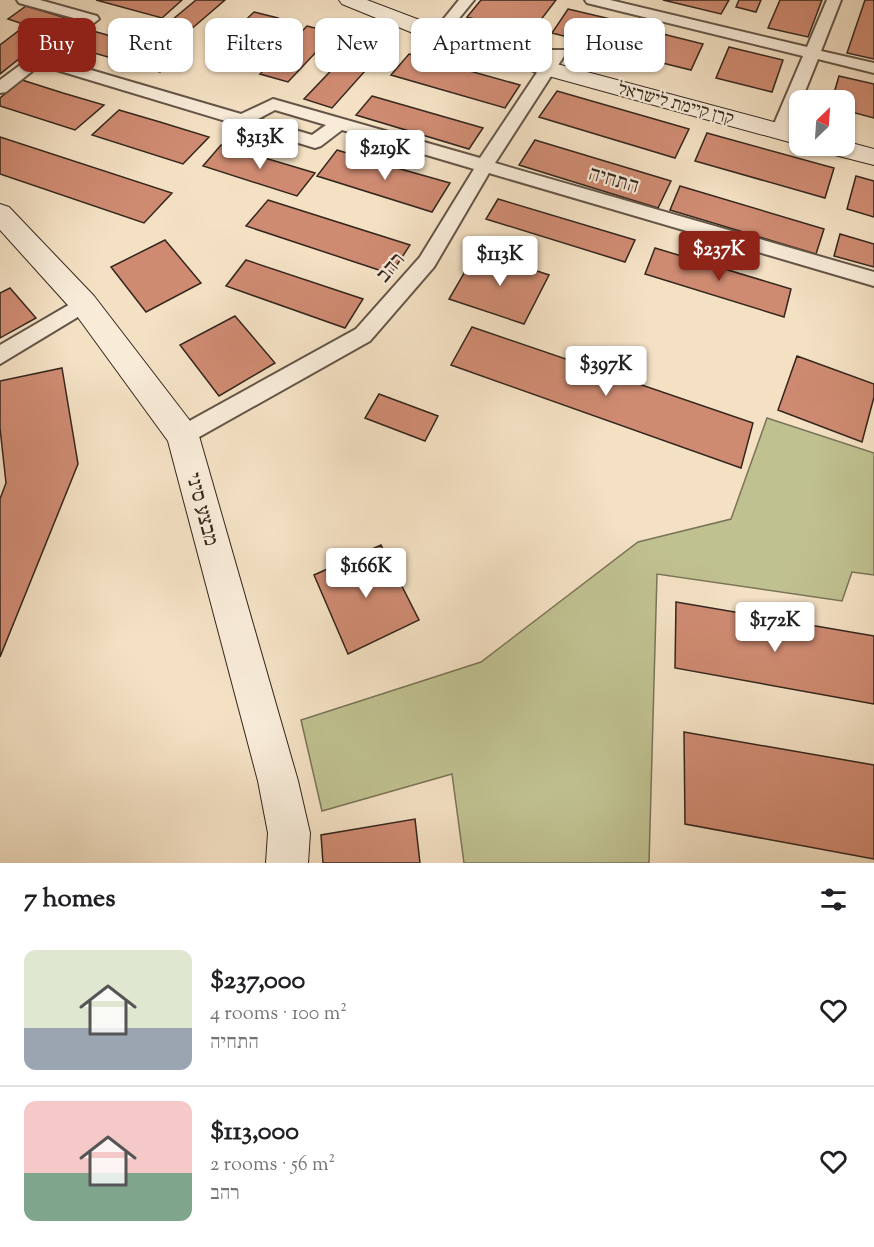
<!DOCTYPE html>
<html lang="en">
<head>
<meta charset="utf-8">
<style>
	:root { --surface:#fff; --page:#f6f6f6; --text:#202124; --muted:#757577; --line:#e0e0e0; --accent:#8f2418 }
	body { margin:0; font-family:"Sorts Mill Goudy","Frank Ruhl Libre",serif; background:var(--page); color:var(--text); height:100vh; display:flex; flex-direction:column; font-size:22px; white-space:nowrap }
	* { box-sizing:border-box; margin:0 }
	p { font-size:20px; color:var(--muted) }
	.icon { flex:none; width:33px; height:33px; fill:none; stroke:currentColor; stroke-width:2; stroke-linecap:round; stroke-linejoin:round }
	.map { position:relative; height:863px; overflow:hidden }
	.side { display:flex; flex-direction:column; background:var(--surface); flex:1 }
	.side>* { flex:none }
	.top-card { position:absolute; left:18px; top:18px; width:838px; height:54px; display:flex; gap:12px }
	.needle { width:39px; rotate:25deg }
	.fabs { position:absolute; left:789px; top:90px; display:grid; gap:12px }
	.fabs a { display:grid; place-items:center; width:66px; height:66px; border-radius:12px; background:var(--surface); box-shadow:0 2px 4px #0004; font-size:30px }
	.price { position:absolute; translate:-50% -51px; padding:0 14px; border-radius:6px; background:#fff; color:#222; font-size:20px; line-height:39px; filter:drop-shadow(0 2px 3px #0008) }
	.price::after { content:''; position:absolute; left:50%; top:36px; width:18px; height:14px; margin-left:-9px; background:inherit; clip-path:polygon(0 0,100% 0,50% 100%) }
	.price.active { background:var(--accent); color:#fff }
	ul { padding:0; list-style:none }
	li { display:flex; align-items:center; gap:18px; height:150px; padding:0 24px }
	li+li { border-top:2px solid var(--line) }
	li span { display:grid; place-items:center; flex:none; width:168px; height:120px; border-radius:12px; color:#555 }
	li>.icon { margin-inline-start:auto }
	span .icon { width:72px; height:72px; fill:#fffc; stroke-width:1 }
	li b { font-size:26px }
	h2 { display:flex; justify-content:space-between; align-items:center; height:72px; padding:0 24px; font-size:26px }
	.tag { padding:0 21px; border-radius:12px; background:var(--surface); box-shadow:0 2px 4px #0004; font-size:21px; line-height:54px }
	.tag.active { background:var(--accent); color:#fff }
	.map>svg:first-child { display:block }
</style>
</head>
<body>
<div class="map">
<svg width="874" height="863" viewBox="0 0 874 863">
	<rect width="100%" height="100%" fill="#f4e1c4"/>
	<filter id="stains"><feTurbulence type="fractalNoise" baseFrequency=".00333" numOctaves="4"/><feColorMatrix values="0 0 0 0 .2 0 0 0 0 .09 0 0 0 0 .02 0 0 0 .5 -.17"/></filter>
	<radialGradient id="worn" r=".72"><stop offset=".6" stop-color="#630" stop-opacity="0"/><stop offset="1" stop-color="#630" stop-opacity=".3"/></radialGradient>
	<path fill="#c0c191" stroke="#7a7457" stroke-width="1.5" d="M 767,418 L 874,453 L 874,575 L 852,572 L 842,601 L 657,574 L 649,863 L 464,863 L 452,774 L 322,811 L 301,720 L 481,662 L 638,542 L 731,519 Z"/>
	<path fill="#cf8b72" stroke="#34261d" stroke-width="1.5" d="M 96,0 L 182,0 L 162,18 Z
		M 196,0 L 225,0 L 182,37 L 160,30 Z
		M 481,0 L 556,0 L 530,34 L 467,17 Z
		M 663,0 L 729,0 L 721,14 Z
		M 739,0 L 761,0 L 756,12 L 736,7 Z
		M 780,0 L 822,0 L 808,37 L 768,28 Z
		M 865,0 L 874,0 L 874,59 L 847,53 Z
		M 26,6 L 69,19 L 0,74 L 0,45 L 26,25 L 8,19 Z
		M 568,9 L 636,25 L 622,51 L 552,33 Z
		M 254,12 L 278,18 L 231,65 L 206,58 Z
		M 307,26 L 334,33 L 288,82 L 260,74 Z
		M 93,31 L 179,55 L 160,72 L 73,47 Z
		M 651,31 L 703,44 L 691,70 L 638,57 Z
		M 364,36 L 390,43 L 332,108 L 304,99 Z
		M 729,47 L 783,60 L 772,92 L 716,78 Z
		M 409,54 L 520,85 L 505,108 L 391,75 Z
		M 839,76 L 874,84 L 874,118 L 844,110 L 844,100 L 832,100 Z
		M 22,80 L 63,93 L 104,105 L 75,130 L 0,106 L 0,98 Z
		M 557,91 L 689,129 L 675,158 L 539,117 Z
		M 372,96 L 483,128 L 469,149 L 356,115 Z
		M 119,110 L 160,122 L 209,137 L 183,164 L 92,135 Z
		M 707,133 L 834,168 L 825,198 L 695,161 Z
		M 0,137 L 172,193 L 144,223 L 0,174 Z
		M 535,140 L 671,181 L 658,208 L 519,165 Z
		M 221,145 L 315,173 L 297,196 L 203,166 Z
		M 337,150 L 390,166 L 450,183 L 432,212 L 317,176 Z
		M 856,176 L 874,181 L 874,217 L 847,209 Z
		M 680,186 L 824,229 L 816,254 L 670,210 Z
		M 498,199 L 635,240 L 625,262 L 486,219 Z
		M 268,200 L 410,245 L 391,274 L 246,226 Z
		M 840,234 L 874,244 L 874,267 L 834,256 Z
		M 165,240 L 201,283 L 146,312 L 111,267 Z
		M 655,248 L 791,289 L 784,317 L 645,274 Z
		M 477,251 L 549,275 L 524,324 L 449,299 Z
		M 246,260 L 363,299 L 345,328 L 226,286 Z
		M 10,288 L 36,318 L 0,338 L 0,293 Z
		M 235,316 L 275,363 L 219,396 L 180,345 Z
		M 472,327 L 753,423 L 741,468 L 451,365 Z
		M 797,356 L 874,384 L 874,397 L 862,442 L 778,410 Z
		M 62,368 L 78,464 L 0,657 L 0,499 L 6,483 L 0,428 L 0,381 Z
		M 379,394 L 438,416 L 425,441 L 365,418 Z
		M 381,545 L 419,620 L 348,654 L 314,575 Z
		M 676,602 L 874,636 L 874,704 L 675,668 Z
		M 684,732 L 874,765 L 874,859 L 685,824 Z
		M 415,819 L 420,863 L 323,863 L 321,835 Z"/>
	<g fill="none" stroke-linecap="round" stroke-linejoin="round">
		<defs>
			<path id="street" d="M 17,0 L 40,0 L 97,16 L 99,19 L 50,58 L 241,114 L 273,99 L 480,158 L 552,50 L 564,50 L 566,53 L 495,163 L 874,272 L 874,286 L 489,173 L 434,267 L 370,341 L 183,446 L 175,443 L 172,436 L 175,429 L 356,329 L 420,257 L 474,169 L 342,130 L 321,146 L 315,148 L 40,65 L 6,92 L 0,93 L 0,80 L 81,20 L 19,3 ZM 275,110 L 326,125 L 312,135 L 258,119 Z
				M 459,0 L 474,0 L 443,38 L 433,38 L 430,35 L 433,32 Z
				M 585,0 L 610,0 L 807,47 L 827,0 L 841,0 L 821,51 L 874,63 L 874,73 L 818,59 L 789,131 L 786,135 L 774,135 L 771,131 L 803,56 L 587,3 Z
				M 84,296 L 91,299 L 94,304 L 91,309 L 0,364 L 0,345 Z"/>
			<path id="secondary" d="M 339,0 L 367,0 L 446,30 L 557,64 L 800,129 L 800,145 L 541,74 L 430,40 L 342,4 Z
				M 844,141 L 874,149 L 874,165 L 823,152 L 820,146 L 844,146 Z
				M 0,204 L 9,207 L 94,296 L 194,426 L 199,436 L 298,781 L 310,833 L 308,863 L 266,863 L 268,833 L 258,781 L 168,441 L 74,312 L 0,230 Z"/>
		</defs>
		<use href="#street" stroke="#645547" stroke-width="4"/>
		<use href="#secondary" stroke="#34261d" stroke-width="2"/>
		<use href="#street" fill="#f8ecd9" fill-rule="evenodd"/>
		<use href="#secondary" fill="#f8ecd9" fill-rule="evenodd"/>
	</g>
	<g text-anchor="middle" stroke-width="4.5" stroke-linejoin="round" paint-order="stroke">
		<g font-size="18" fill="#34261d" stroke="#f8ecd9">
			<text transform="translate(676 103) rotate(15)" y="6">קרן קיימת לישראל</text>
		</g>
		<g font-size="21" fill="#34261d" stroke="#f8ecd9">
			<text transform="translate(614 179) rotate(16)" y="7">התחיה</text>
			<text transform="translate(390 267) rotate(-49)" y="7">רהב</text>
			<text transform="translate(203 509) rotate(75)" y="7">מבצע סיני</text>
		</g>
	</g>
	<rect width="100%" height="100%" filter="url(#stains)"/>
	<rect width="100%" height="100%" fill="url(#worn)"/>
</svg>
<div class="fabs">
<a><svg class="needle" viewBox="-14 -14 28 28"><path d="M0-13l5 13h-10z" fill="#e53935"/><path d="M0 13l5-13h-10z" fill="#757577"/></svg></a>
</div>
<b class="price" style="left:260px;top:170px">$313K</b>
<b class="price" style="left:385px;top:181px">$219K</b>
<b class="price active" style="left:719px;top:282px">$237K</b>
<b class="price" style="left:500px;top:287px">$113K</b>
<b class="price" style="left:606px;top:397px">$397K</b>
<b class="price" style="left:366px;top:599px">$166K</b>
<b class="price" style="left:775px;top:653px">$172K</b>
<div class="top-card">
<a class="tag active">Buy</a>
<a class="tag">Rent</a>
<a class="tag">Filters</a>
<a class="tag">New</a>
<a class="tag">Apartment</a>
<a class="tag">House</a>
</div>
</div>
<section class="side">
<h2>7 homes<svg class="icon" aria-label="filters" viewBox="0 0 24 24"><path d="M4 7h16M4 17h16"/><circle cx="9" cy="7" r="2"/><circle cx="15" cy="17" r="2"/></svg></h2>
<ul>
<li><span style="background:linear-gradient(#dfe7d0 65%,#9aa5b1 0)"><svg class="icon" aria-label="home" viewBox="0 0 24 24"><path d="M3 11l9-7 9 7M6 9v11h12V9"/></svg></span><div><b>$237,000</b><p>4 rooms · 100 m²</p><p>התחיה</p></div><svg class="icon" aria-label="heart" viewBox="0 0 24 24"><path d="M12 20l-8-8c-3-5 5-10 8-4 3-6 11-1 8 4z"/></svg></li>
<li><span style="background:linear-gradient(#f6c9c9 60%,#7fa58c 0)"><svg class="icon" aria-label="home" viewBox="0 0 24 24"><path d="M3 11l9-7 9 7M6 9v11h12V9"/></svg></span><div><b>$113,000</b><p>2 rooms · 56 m²</p><p>רהב</p></div><svg class="icon" aria-label="heart" viewBox="0 0 24 24"><path d="M12 20l-8-8c-3-5 5-10 8-4 3-6 11-1 8 4z"/></svg></li>
</ul>
</section>
</body>
</html>
